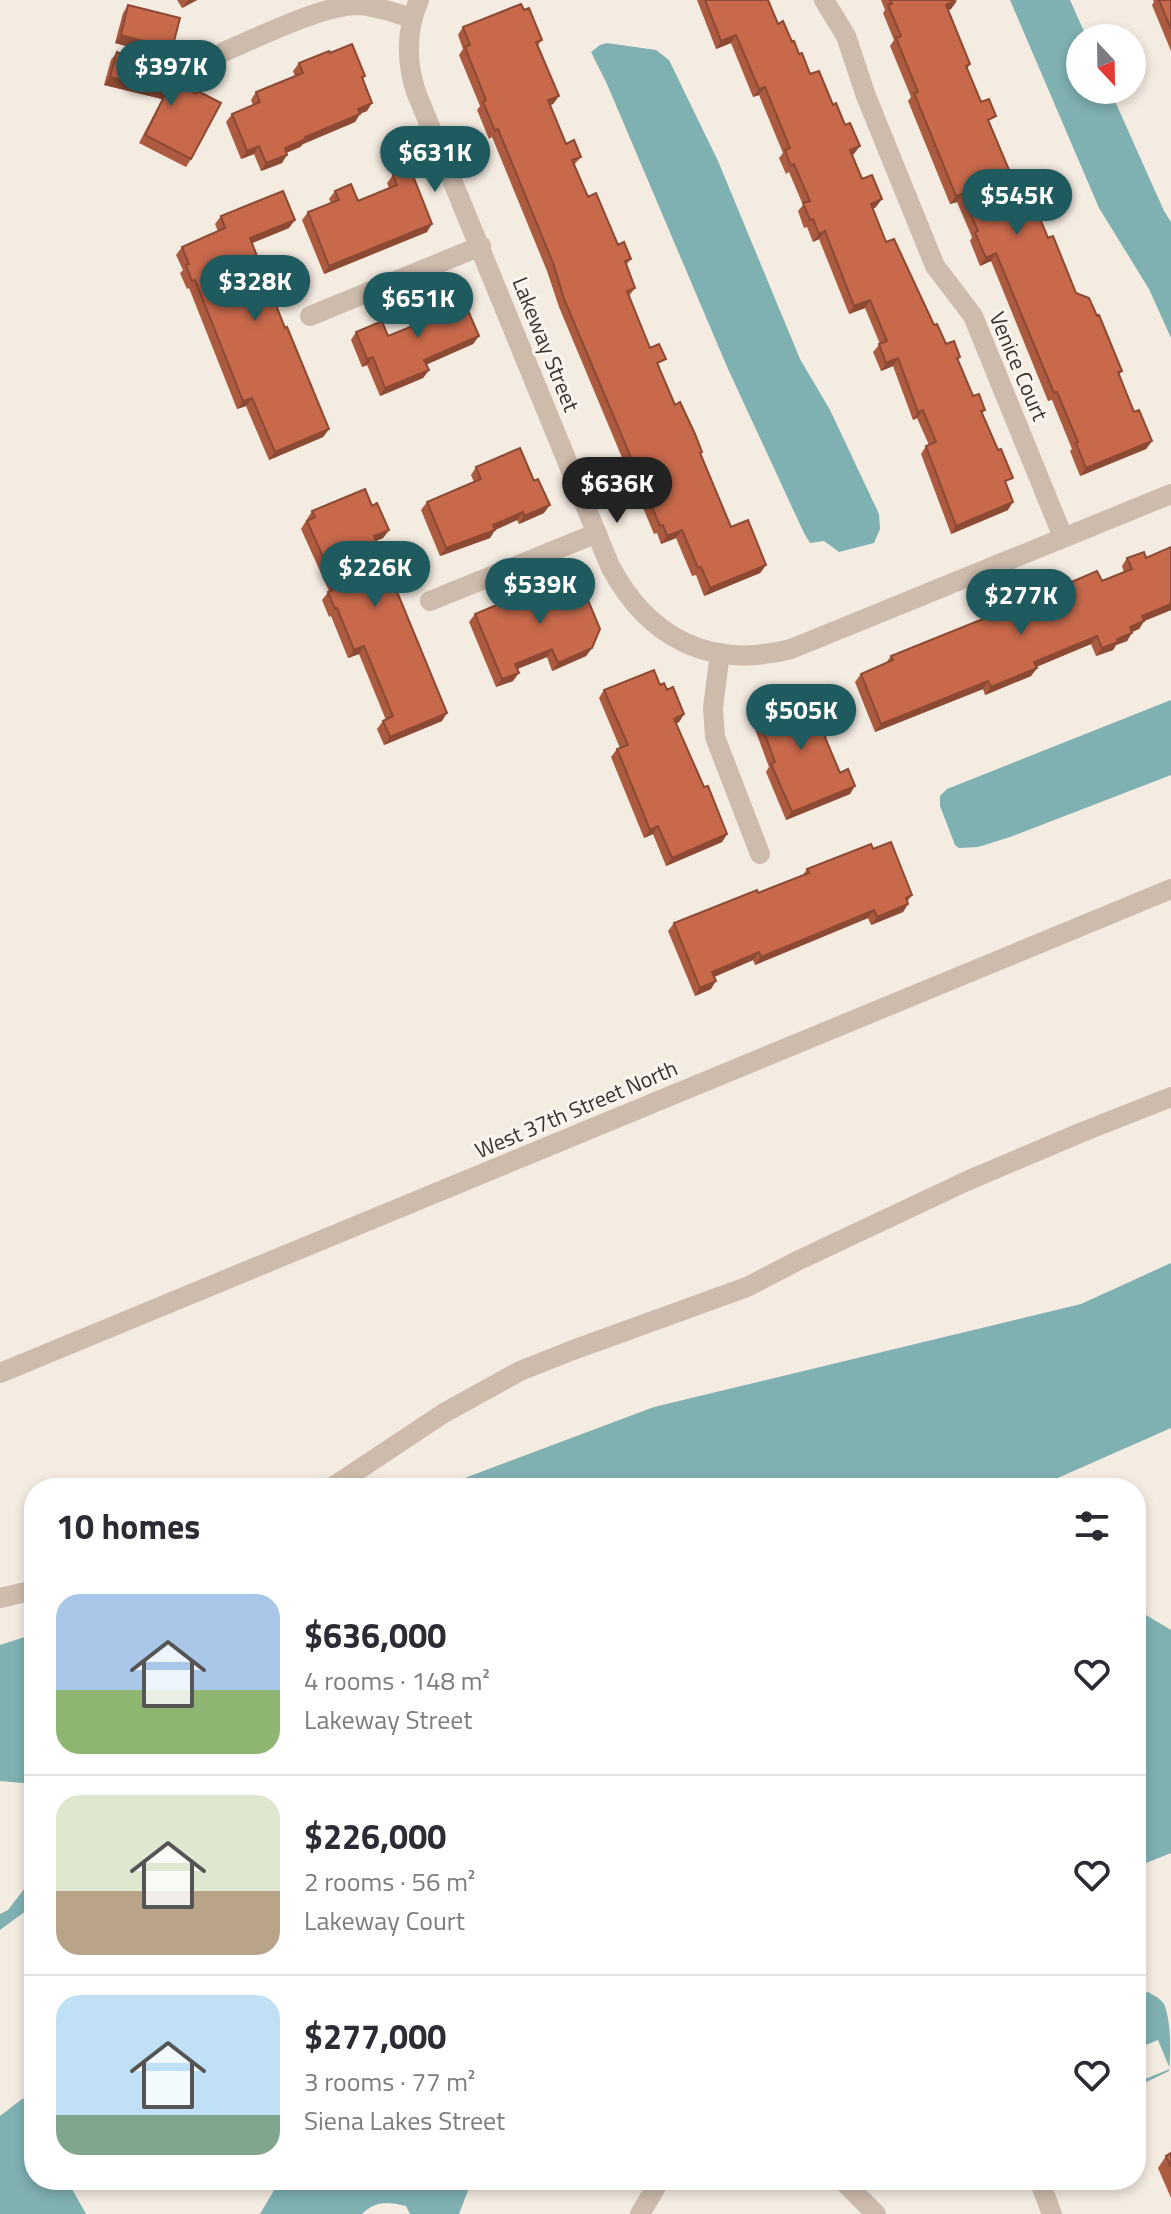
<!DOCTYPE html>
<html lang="en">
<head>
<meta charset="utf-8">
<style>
	:root { --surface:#fff; --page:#f7f7f7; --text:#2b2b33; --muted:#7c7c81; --line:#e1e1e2; --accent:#1f5a5e }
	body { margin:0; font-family:"Titillium Web",sans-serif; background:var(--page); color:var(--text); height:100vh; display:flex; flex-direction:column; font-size:30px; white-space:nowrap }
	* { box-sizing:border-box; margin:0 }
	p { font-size:26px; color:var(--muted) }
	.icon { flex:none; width:44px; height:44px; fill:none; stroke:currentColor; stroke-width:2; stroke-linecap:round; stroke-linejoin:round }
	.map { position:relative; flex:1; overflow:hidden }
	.drawer { position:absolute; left:24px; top:1478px; width:1122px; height:712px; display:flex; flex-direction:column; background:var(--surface); border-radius:32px; box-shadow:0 4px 12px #0003 }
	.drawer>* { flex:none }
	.needle { width:52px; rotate:158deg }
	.fabs { position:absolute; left:1066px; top:24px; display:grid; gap:16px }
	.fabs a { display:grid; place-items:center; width:80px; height:80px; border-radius:50%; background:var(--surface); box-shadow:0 4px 12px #0003; font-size:40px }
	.price { position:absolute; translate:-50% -68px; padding:0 18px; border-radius:28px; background:var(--accent); color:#fff; font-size:26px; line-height:52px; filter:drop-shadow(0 2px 4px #0008) }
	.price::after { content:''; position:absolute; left:50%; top:48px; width:24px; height:18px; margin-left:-12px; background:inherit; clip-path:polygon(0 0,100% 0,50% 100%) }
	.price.active { background:#222; color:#fff }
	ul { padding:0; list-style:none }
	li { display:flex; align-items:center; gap:24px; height:200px; padding:0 32px }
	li+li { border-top:2px solid var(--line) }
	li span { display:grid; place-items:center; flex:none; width:224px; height:160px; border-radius:24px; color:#555 }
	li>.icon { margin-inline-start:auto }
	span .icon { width:96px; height:96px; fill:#fffc; stroke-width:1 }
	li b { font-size:34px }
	h2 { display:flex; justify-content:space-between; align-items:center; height:96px; padding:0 32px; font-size:34px }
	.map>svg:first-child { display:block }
</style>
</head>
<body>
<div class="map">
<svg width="1171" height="2214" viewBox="0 0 1171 2214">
	<rect width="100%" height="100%" fill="#f4ebe1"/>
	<path fill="#7fb0b2" d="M 1010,0 L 1070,0 L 1087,38 L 1080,38 L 1080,90 L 1110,90 L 1164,211 L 1171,222 L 1171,338 L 1149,289 L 1099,208 Z
		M 607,43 L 656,50 L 669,60 L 718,161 L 800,359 L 830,410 L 879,514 L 880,529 L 874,543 L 839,552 L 824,541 L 810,543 L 804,533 L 728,369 L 607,84 L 591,52 L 600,45 Z
		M 1171,700 L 1171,775 L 1010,837 L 978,847 L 959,848 L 955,845 L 940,806 L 940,796 L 947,789 Z
		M 1171,1263 L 1171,1428 L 1035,1488 L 438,1488 L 654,1407 L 1081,1304 Z
		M 1136,1609 L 1171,1630 L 1171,1853 L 1136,1867 Z
		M 34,1634 L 34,1784 L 0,1781 L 0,1645 Z
		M 34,1876 L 34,1905 L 0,1930 L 0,1914 L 8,1910 Z
		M 1148,1992 C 1153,1995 1161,1999 1164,2004 C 1171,2020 1171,2052 1169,2071 L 1136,2087 L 1136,1996 Z
		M 34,2095 L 34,2180 L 87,2180 L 72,2189 L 86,2214 L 0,2214 L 0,2116 L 22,2099 Z
		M 280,2180 L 472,2180 L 459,2214 L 410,2214 L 406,2206 C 387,2202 377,2200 362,2214 L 260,2214 Z"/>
	<path fill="#f4ebe1" d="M 1158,2040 L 1170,2069 L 1140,2081 L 1142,2089 L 1139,2090 L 1136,2087 L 1136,2049 Z"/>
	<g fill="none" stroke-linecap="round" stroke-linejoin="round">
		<path stroke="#cdbbac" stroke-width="20" d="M 419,0 C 406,30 406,61 416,92 L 610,566 C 648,638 710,670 791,649 L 1171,494
			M 824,0 L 846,36 L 866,96 L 935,266 L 973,316 L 1063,537
			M 223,52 C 257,38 322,5 358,5 C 376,6 395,13 412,18
			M 310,316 L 481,246
			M 430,601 L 597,533
			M 720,653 L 713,708 L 715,737 L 760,854
			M 0,1373 L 1171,889
			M 331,1488 L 444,1413 L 520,1371 L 573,1350 L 747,1287 L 797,1261 L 969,1180 L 1080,1133 L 1171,1097
			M 0,1598 L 34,1590
			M 842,2180 L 876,2214
			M 1039,2180 L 1052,2214
			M 640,2214 L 660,2180"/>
	</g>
	<path fill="#ac5a40" d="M 177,0 L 197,0 L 182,8 Z
		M 697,0 L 768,0 L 778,24 L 799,54 L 854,154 L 852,155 L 876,207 L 873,209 L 886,242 L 946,344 L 960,357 L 958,360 L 973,396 L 985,410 L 982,414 L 1007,486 L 1008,510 L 951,534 L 921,454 L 926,446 L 929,445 L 917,418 L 913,420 L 893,366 L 881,371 L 873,352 L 880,344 L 865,308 L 849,314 L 819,239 L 813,242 L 807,227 L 804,228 L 798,211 L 803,205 L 789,172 L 786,174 L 779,158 L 783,153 L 759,95 L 753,97 L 731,43 L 716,49 Z
		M 881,0 L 956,0 L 951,9 L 948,10 L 970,64 L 967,69 L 1017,189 L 1048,238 L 1076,293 L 1122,371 L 1119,375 L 1134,412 L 1152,441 L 1146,449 L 1080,476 L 1070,451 L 1072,449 L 1052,400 L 1048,401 L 991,261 L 980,266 L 970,241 L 972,237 L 957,202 L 950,204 L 908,101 L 911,97 L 890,46 L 894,40 L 883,13 L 885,10 Z
		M 1153,0 L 1171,0 L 1171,51 L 1152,5 L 1154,2 Z
		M 128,5 L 166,57 L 115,43 L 123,13 Z
		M 524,10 L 542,40 L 538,45 L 559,96 L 553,104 L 550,105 L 566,144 L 581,157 L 574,165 L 588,197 L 618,245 L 631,259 L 626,265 L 635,288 L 629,296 L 650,348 L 660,367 L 659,368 L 675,405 L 702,452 L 701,454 L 731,527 L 766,565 L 760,573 L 704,596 L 696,575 L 692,576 L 676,538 L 661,544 L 657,533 L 654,534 L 559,307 L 547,271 L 492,137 L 489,139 L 477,110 L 480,106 L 459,55 L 463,49 L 458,35 L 463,27 Z
		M 117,52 L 196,94 L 191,159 L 186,167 L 139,143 L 162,99 L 104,85 L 111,60 Z
		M 330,53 L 365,76 L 362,80 L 367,111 L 360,113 L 355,122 L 303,144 L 300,147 L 286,153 L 282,163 L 261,171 L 254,154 L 241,159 L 226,122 L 232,114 L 253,105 L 251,100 L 256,92 L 295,76 L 293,71 L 299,63 Z
		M 393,175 L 427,232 L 324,274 L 302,220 L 308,212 L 331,203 L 329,199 L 335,191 L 358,201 L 389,188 L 387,183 Z
		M 221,216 L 289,228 L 252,243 L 285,328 L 329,429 L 323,437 L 269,460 L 246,406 L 237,409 L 189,288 L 187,289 L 180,273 L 183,270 L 176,255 L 182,247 L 218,231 L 215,224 Z
		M 413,312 L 479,336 L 473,344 L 426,364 L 429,370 L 423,378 L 380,396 L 367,365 L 362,367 L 351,340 L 356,332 L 388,336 L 411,327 L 407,320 Z
		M 476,467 L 544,513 L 519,524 L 517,520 L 495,530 L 490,538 L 440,556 L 421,510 L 427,502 L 474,482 L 471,475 Z
		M 372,506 L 389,530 L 383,538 L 376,541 L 442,721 L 384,745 L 377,729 L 383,721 L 386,720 L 359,654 L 348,658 L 331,616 L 329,617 L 322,600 L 329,591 L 301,529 L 312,511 Z
		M 1171,547 L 1171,610 L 1144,621 L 1139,629 L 1132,632 L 1127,641 L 1116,645 L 1113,650 L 1096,656 L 1091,644 L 1036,667 L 1037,668 L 1031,676 L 985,695 L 983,689 L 875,732 L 855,682 L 861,674 L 886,663 L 891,656 L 1124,572 L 1122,566 L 1127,558 L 1146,558 Z
		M 525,598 L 592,648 L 586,656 L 552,671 L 547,657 L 517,669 L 513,681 L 496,687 L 469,622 L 475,614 Z
		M 604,690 L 667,690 L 684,714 L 679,722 L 676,724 L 704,787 L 727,834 L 722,842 L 666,866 L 653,834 L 644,838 L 611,757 L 617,749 L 620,748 L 599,698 Z
		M 755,708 L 814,720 L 829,733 L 825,739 L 850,794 L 786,820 L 766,772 L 769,767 L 750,716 Z
		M 873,849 L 912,895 L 907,902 L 908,904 L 903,912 L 871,925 L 868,918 L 755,965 L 753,960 L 714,977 L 711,989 L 695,996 L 668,931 L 674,923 L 758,893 L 803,875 L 807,869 Z
		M 1171,2153 L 1171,2198 L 1158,2168 L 1166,2156 Z"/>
	<path fill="#8c4a34" d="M 188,0 L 197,0 L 182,8 Z
		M 957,1 L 951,9 L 940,13 L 946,5 Z
		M 121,35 L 172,49 L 166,57 L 115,43 Z
		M 736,35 L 731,43 L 716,49 L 721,41 Z
		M 110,77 L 167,91 L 162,99 L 104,85 Z
		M 765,87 L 759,95 L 753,97 L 759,89 Z
		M 559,96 L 553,104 L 542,108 L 548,100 Z
		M 372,103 L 367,111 L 353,117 L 358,109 Z
		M 360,114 L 355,122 L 303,144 L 300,147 L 279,156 L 285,148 L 305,137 Z
		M 259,146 L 254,154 L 241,159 L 247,151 Z
		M 860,146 L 854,154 L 844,158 L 850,150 Z
		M 287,155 L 282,163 L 261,171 L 266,163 Z
		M 962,194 L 957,202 L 950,204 L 956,196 Z
		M 882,199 L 876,207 L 865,212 L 871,204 Z
		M 295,220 L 289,228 L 245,246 L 250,238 Z
		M 432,224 L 427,232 L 324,274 L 329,266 Z
		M 825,231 L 819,239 L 813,242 L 819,234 Z
		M 996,253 L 991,261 L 980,266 L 986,258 Z
		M 870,300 L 865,308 L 849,314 L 854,306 Z
		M 479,336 L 473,344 L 419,368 L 424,360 Z
		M 373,357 L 367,365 L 362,367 L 367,359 Z
		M 898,358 L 893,366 L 881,371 L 886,363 Z
		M 429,370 L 423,378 L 380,396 L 385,388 Z
		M 252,398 L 246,406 L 237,409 L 243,401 Z
		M 923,410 L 917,418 L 913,420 L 918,412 Z
		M 329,429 L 323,437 L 269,460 L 275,452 Z
		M 1152,441 L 1146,449 L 1080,476 L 1086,468 Z
		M 1013,502 L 1008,510 L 951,534 L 956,526 Z
		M 550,505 L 544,513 L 519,524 L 524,516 Z
		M 523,512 L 517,520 L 495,530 L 490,538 L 440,556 L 446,548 Z
		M 389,530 L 383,538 L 368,544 L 374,536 Z
		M 682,530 L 676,538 L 661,544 L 667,536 Z
		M 766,565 L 760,573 L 704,596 L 710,588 Z
		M 1171,604 L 1171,610 L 1144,621 L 1139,629 L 1124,635 L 1130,627 L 1142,616 Z
		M 1132,633 L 1127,641 L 1116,645 L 1113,650 L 1096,656 L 1102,648 L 1117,639 Z
		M 1097,636 L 1091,644 L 1029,670 L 1034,662 Z
		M 364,646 L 359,654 L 348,658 L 354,650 Z
		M 592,648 L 586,656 L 552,671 L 558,663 Z
		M 552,649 L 547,657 L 510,672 L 515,664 Z
		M 1037,668 L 1031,676 L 985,695 L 991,687 Z
		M 519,673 L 513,681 L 496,687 L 502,679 Z
		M 988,681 L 983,689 L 875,732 L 881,724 Z
		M 447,713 L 442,721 L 384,745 L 390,737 Z
		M 684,714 L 679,722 L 669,727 L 674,719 Z
		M 855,786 L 850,794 L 786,820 L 792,812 Z
		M 658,826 L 653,834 L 644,838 L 650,830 Z
		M 727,834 L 722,842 L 666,866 L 672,858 Z
		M 908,904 L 903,912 L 871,925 L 877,917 Z
		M 874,910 L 868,918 L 755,965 L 761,957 Z
		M 759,952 L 753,960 L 707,980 L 712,972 Z
		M 716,981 L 711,989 L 695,996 L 700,988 Z"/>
	<path fill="#c8694b" stroke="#8c4a34" stroke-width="2" d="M 705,0 L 768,0 L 778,24 L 783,21 L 792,42 L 794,41 L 799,54 L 802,53 L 810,74 L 819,71 L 833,105 L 836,103 L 845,125 L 850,123 L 860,146 L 850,150 L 862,179 L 872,175 L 882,199 L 871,204 L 886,242 L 894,239 L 934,325 L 937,324 L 946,344 L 954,341 L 960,357 L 957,358 L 973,396 L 979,394 L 985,410 L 981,411 L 998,450 L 1001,449 L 1013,478 L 1005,481 L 1013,502 L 956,526 L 926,446 L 936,442 L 923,410 L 918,412 L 898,358 L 886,363 L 879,344 L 887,341 L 870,300 L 854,306 L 825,231 L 819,234 L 813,219 L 810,220 L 803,203 L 810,201 L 794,164 L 791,166 L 785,150 L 790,148 L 765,87 L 759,89 L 736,35 L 721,41 Z
		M 890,0 L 956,0 L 946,5 L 970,64 L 966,66 L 981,102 L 989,99 L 996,116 L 988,120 L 1017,189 L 1026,185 L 1048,238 L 1053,236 L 1076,293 L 1089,298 L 1097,316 L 1099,315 L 1122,371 L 1118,372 L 1134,412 L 1139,410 L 1152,441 L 1086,468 L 1076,443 L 1078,442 L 1057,392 L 1054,393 L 996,253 L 986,258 L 975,233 L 978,231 L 962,194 L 956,196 L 914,93 L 918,92 L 896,38 L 901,36 L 888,5 L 892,4 Z
		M 1159,0 L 1171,0 L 1171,29 Z
		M 521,4 L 524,10 L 529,8 L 542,40 L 536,42 L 559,96 L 548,100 L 566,144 L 574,140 L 581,157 L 572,160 L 588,197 L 596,193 L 618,245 L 624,242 L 631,259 L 625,261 L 635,288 L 627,291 L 650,348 L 659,344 L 666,359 L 657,363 L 675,405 L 680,402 L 695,434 L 702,452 L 700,453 L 731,527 L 748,520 L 766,565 L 710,588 L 701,567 L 698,568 L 682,530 L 667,536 L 663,525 L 660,526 L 564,299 L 553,263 L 498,129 L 495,131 L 483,102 L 486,100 L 465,47 L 470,45 L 463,27 Z
		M 128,5 L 180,18 L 172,49 L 121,35 Z
		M 352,44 L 365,76 L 362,77 L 372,103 L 358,109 L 360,114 L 305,137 L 306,139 L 285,148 L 287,155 L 266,163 L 259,146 L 247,151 L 232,114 L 260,102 L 256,92 L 303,73 L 299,63 L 329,51 L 330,53 Z
		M 117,52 L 196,94 L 198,91 L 221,103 L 191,159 L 145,135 L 167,91 L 110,77 Z
		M 410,168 L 432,224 L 329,266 L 308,212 L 339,200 L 335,191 L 351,184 L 358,201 L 397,185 L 393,175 Z
		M 283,191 L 295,220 L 250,238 L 285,328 L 287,327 L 329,429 L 275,452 L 252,398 L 243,401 L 195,280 L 192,281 L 186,265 L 189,264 L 182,247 L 225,228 L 221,216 Z
		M 460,292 L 479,336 L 424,360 L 429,370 L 385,388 L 373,357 L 367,359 L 356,332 L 382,321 L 388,336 L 418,324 L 413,312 Z
		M 520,448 L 534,481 L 538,479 L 550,505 L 524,516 L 523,512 L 493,525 L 495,530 L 446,548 L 427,502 L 481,479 L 476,467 Z
		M 365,489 L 372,506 L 377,503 L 389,530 L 374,536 L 447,713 L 390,737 L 383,721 L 393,716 L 364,646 L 354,650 L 337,608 L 335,609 L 328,592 L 337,588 L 307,521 L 315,517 L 312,511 Z
		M 1171,547 L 1171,604 L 1142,616 L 1144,621 L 1130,627 L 1132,633 L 1117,639 L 1118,642 L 1102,648 L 1097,636 L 1034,662 L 1037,668 L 991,687 L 988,681 L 881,724 L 861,674 L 893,660 L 891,656 L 1020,604 L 1097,571 L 1102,581 L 1132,569 L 1127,558 L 1144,552 L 1146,558 Z
		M 578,576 L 600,629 L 592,648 L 558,663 L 552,649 L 515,664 L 519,673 L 502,679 L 475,614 L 523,594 L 525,598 Z
		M 654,670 L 660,685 L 664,683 L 667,690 L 673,687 L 684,714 L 674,719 L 704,787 L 708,786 L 727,834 L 672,858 L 658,826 L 650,830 L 617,749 L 628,745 L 604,690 Z
		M 800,689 L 814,720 L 822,717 L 829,733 L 824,735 L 840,773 L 848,769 L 855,786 L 792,812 L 771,764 L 775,762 L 755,708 Z
		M 891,842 L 912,895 L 906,898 L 908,904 L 877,917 L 874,910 L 761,957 L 759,952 L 712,972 L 716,981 L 700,988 L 674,923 L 757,890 L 758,893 L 809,873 L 807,869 L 871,844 L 873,849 Z
		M 1171,2153 L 1171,2167 L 1166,2156 Z"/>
	<g text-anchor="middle" stroke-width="6" stroke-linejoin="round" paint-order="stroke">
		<g font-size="22" fill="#3b302b" stroke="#fbf5ee">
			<text transform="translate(546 344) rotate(68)" y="8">Lakeway Street</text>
			<text transform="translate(1019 366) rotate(67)" y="8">Venice Court</text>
			<text transform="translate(576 1109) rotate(-23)" y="8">West 37th Street North</text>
		</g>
	</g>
</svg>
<div class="fabs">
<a><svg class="needle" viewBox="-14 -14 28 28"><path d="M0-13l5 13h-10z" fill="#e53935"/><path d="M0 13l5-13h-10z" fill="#7c7c81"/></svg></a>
</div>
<b class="price" style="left:171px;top:108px">$397K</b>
<b class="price" style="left:435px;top:194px">$631K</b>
<b class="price" style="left:1017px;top:237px">$545K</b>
<b class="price" style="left:255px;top:323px">$328K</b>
<b class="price" style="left:418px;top:340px">$651K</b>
<b class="price active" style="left:617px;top:525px">$636K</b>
<b class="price" style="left:375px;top:609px">$226K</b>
<b class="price" style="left:540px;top:626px">$539K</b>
<b class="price" style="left:1021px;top:637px">$277K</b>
<b class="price" style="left:801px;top:752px">$505K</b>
<section class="drawer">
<h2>10 homes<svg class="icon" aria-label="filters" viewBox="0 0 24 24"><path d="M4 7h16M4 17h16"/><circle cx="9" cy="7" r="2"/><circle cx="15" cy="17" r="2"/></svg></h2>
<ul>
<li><span style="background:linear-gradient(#a9c7e8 60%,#8fb573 0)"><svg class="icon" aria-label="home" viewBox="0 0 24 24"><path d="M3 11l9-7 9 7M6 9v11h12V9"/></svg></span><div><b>$636,000</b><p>4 rooms · 148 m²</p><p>Lakeway Street</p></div><svg class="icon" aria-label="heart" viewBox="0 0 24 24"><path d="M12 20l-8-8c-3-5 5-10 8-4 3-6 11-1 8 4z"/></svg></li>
<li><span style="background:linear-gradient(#dfe7d0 60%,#b9a48a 0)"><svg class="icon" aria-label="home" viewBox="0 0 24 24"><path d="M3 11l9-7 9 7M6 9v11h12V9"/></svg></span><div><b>$226,000</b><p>2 rooms · 56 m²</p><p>Lakeway Court</p></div><svg class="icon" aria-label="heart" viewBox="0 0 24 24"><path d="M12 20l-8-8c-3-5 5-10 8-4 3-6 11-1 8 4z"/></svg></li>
<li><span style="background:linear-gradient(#bfe0f5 75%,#7fa58c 0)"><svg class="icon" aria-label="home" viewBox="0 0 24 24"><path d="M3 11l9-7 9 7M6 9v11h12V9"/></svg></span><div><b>$277,000</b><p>3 rooms · 77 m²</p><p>Siena Lakes Street</p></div><svg class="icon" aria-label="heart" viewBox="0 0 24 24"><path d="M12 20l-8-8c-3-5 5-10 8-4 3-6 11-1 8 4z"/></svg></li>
</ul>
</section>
</div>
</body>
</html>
